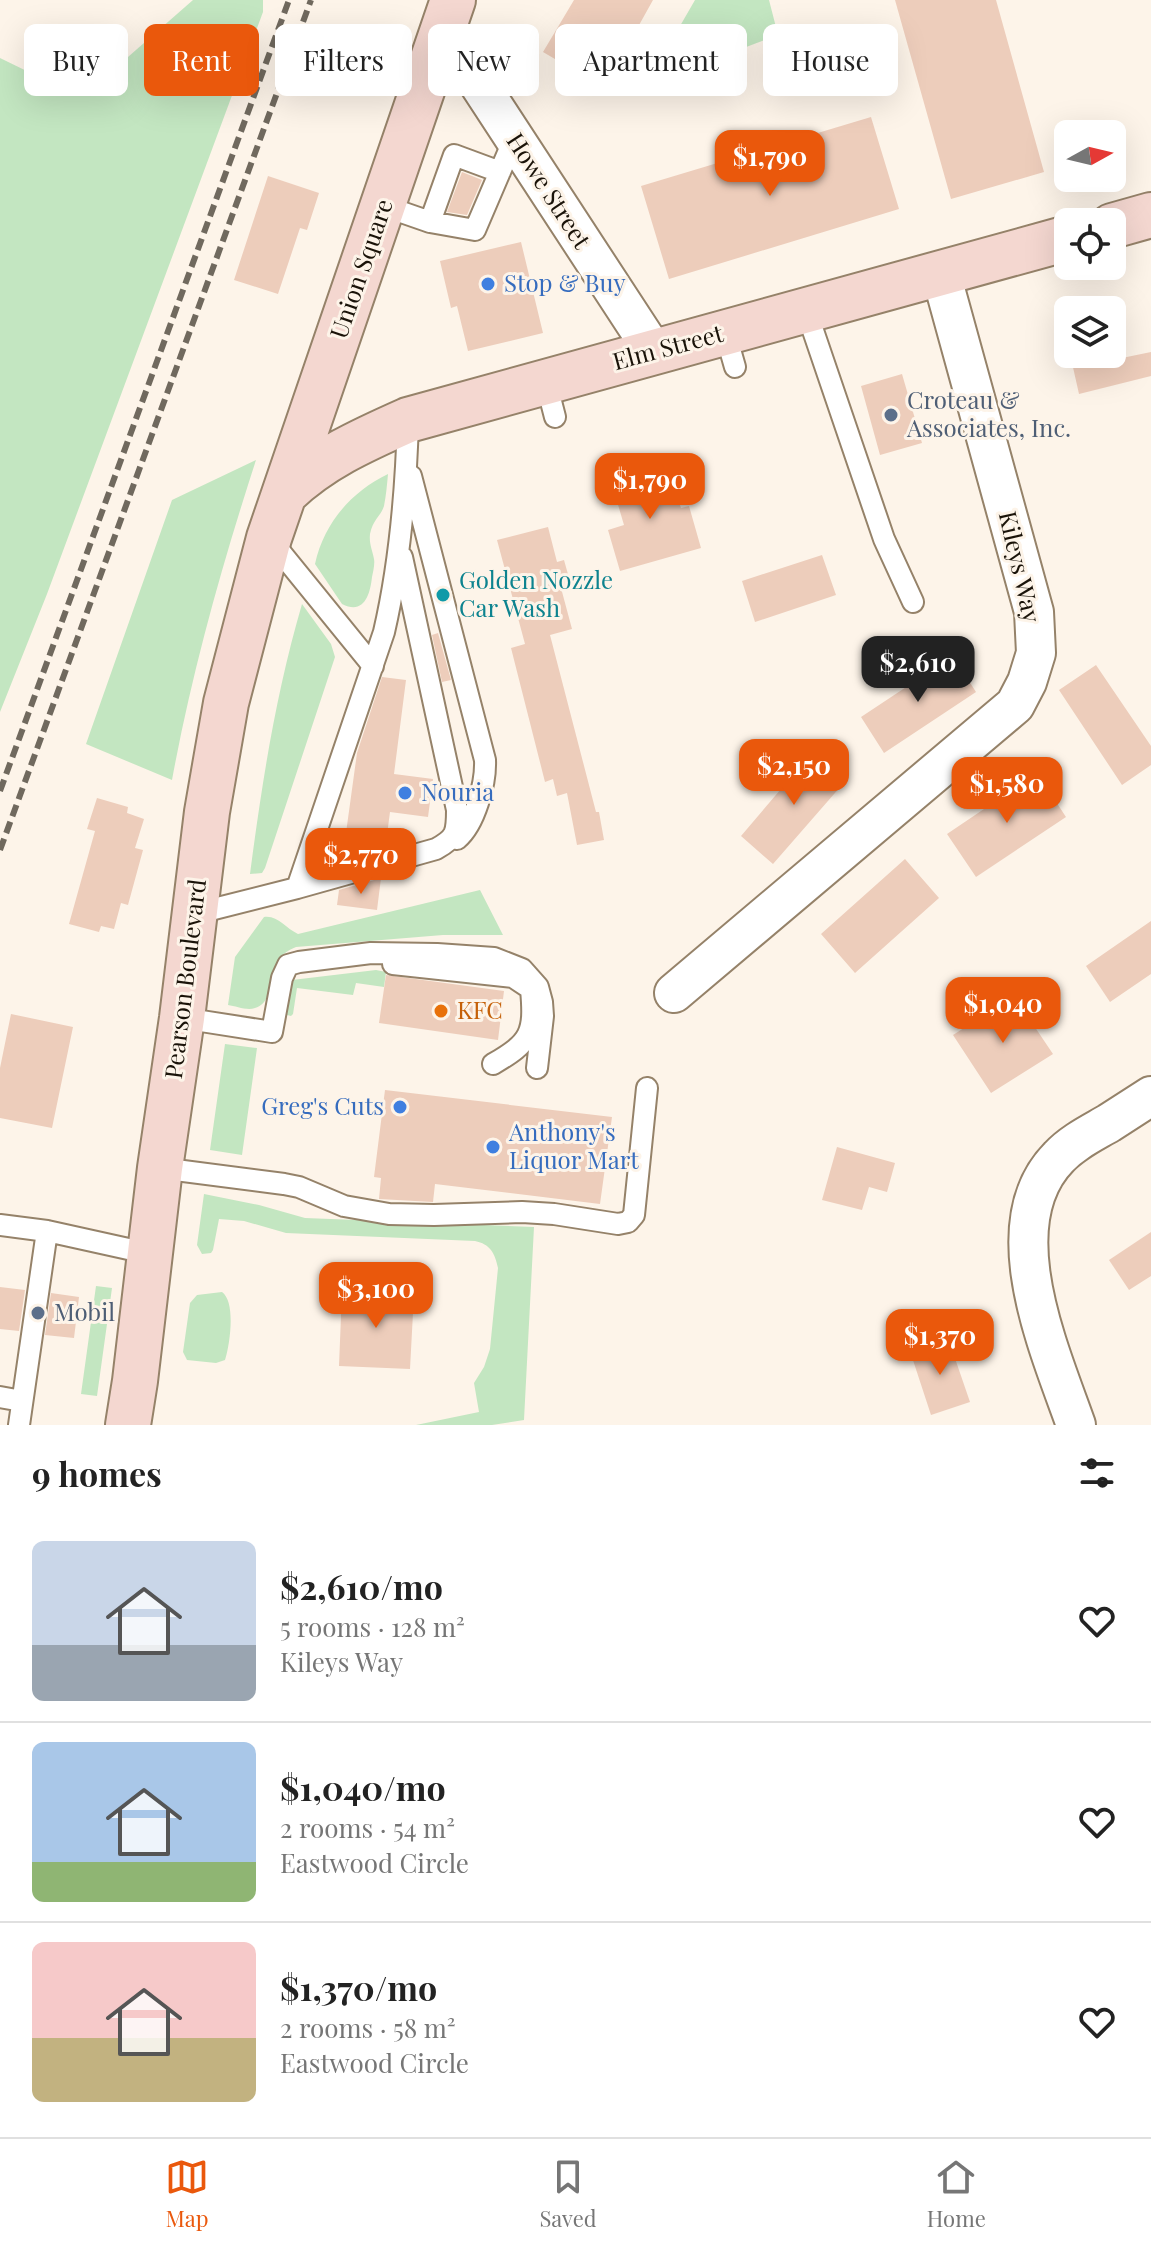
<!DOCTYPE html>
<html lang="en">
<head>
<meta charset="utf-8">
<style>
	:root { --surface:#fff; --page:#f6f6f6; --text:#222; --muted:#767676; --line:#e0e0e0; --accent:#ea580c }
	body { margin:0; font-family:"Playfair Display",serif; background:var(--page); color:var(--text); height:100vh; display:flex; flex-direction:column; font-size:30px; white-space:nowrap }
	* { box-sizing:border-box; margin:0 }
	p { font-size:26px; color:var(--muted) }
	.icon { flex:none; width:44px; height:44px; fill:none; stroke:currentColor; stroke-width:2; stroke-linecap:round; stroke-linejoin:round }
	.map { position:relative; height:1425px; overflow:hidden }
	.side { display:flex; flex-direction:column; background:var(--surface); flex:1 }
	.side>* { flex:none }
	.banner { position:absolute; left:24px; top:24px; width:1104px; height:72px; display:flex; gap:16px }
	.needle { width:52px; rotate:82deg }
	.controls { position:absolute; left:1054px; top:120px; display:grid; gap:16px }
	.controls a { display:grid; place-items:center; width:72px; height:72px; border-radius:12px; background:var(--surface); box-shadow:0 8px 32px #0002; font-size:40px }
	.price { position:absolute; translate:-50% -68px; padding:0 18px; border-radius:16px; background:var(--accent); color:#fff; font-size:26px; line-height:52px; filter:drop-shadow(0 2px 4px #0008) }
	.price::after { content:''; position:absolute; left:50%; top:48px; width:24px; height:18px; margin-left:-12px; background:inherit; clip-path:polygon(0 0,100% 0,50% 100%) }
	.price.selected { background:#222; color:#fff }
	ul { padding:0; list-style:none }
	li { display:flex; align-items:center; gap:24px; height:200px; padding:0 32px }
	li+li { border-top:2px solid var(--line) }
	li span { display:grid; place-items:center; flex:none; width:224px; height:160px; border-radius:12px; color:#555 }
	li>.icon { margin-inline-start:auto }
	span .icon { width:96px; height:96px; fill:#fffc; stroke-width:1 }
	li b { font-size:34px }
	h2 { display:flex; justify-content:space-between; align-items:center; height:96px; padding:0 32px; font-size:34px }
	.tag { padding:0 28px; border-radius:12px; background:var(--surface); box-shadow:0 8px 32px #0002; font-size:28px; line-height:72px }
	.tag.selected { background:var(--accent); color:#fff }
	.dock { display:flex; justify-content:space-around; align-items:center; height:112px; border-top:2px solid var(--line); background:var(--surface); font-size:22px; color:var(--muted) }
	.dock a { display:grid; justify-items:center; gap:4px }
	.dock .selected { color:var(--accent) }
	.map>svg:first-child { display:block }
</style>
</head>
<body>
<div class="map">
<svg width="1151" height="1425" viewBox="0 0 1151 1425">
	<rect width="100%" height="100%" fill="#fdf4e9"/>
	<path fill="#c3e6c1" d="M 193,0 L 263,0 L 263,12 L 47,594 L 0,712 L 0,58 L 41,78 L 120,64 Z
		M 695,0 L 769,0 L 778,35 L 646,85 Z
		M 256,460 C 222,565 192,671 172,780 L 86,744 L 172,500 Z
		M 388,474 C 387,485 386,496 384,506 C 381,516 373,519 370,534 C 369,544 372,549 374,559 C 375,564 373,572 372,577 C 370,595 364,615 342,604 L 315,564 C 324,523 351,492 388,474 Z
		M 302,604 L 331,644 L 335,657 L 265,868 L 262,873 L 250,874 C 262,782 276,693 302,604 Z
		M 480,890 L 503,935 L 443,935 L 296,947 C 258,962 281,1000 255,1008 C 247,1011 236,1006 228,1005 L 235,957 L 264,917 C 278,915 285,928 298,934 Z
		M 376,970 L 386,972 L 384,987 L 356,983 L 353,995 L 297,988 L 293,1014 L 291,1016 L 287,1015 L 292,980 Z
		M 225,1044 L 257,1048 L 242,1155 L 210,1150 Z
		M 204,1194 L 259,1205 L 305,1218 L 534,1227 L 524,1420 L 492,1425 L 416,1425 L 479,1412 L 474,1383 L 484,1367 L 490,1349 L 498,1268 C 495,1253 490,1244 475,1241 L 286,1233 L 244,1221 L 219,1219 L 213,1250 L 211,1253 L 202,1254 L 197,1245 Z
		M 96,1286 L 112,1288 L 97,1396 L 81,1394 Z
		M 222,1292 C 236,1302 230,1344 225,1360 L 216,1363 L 187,1360 L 183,1352 L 190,1303 L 197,1295 Z"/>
	<path fill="#edcdbb" d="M 574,0 L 653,0 L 609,79 L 582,63 L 577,72 L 543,52 Z
		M 895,0 L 996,0 L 1044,172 L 951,199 Z
		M 871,117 L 899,209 L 669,279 L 641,186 Z
		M 462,172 L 482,180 L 467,215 L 447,212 Z
		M 268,176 L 319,193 L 307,230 L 300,228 L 278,294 L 234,280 Z
		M 521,242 L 543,333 L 468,351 L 457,306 L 451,308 L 440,261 Z
		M 1112,314 L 1122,358 L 1151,352 L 1151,376 L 1079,394 L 1070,354 L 1112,354 Z
		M 902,374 L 922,443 L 880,455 L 861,386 Z
		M 663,466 L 673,501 L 678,499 L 681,508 L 689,506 L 701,548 L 620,571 L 608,530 L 624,525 L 611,481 Z
		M 548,527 L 557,562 L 564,560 L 571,585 L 561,588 L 572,629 L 550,635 L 596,812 L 599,812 L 604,840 L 577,845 L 567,793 L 557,796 L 553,779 L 545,782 L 511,648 L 525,644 L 497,540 Z
		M 822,555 L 836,595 L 755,622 L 742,581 Z
		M 438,633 L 451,680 L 442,682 L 432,635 Z
		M 953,656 L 976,692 L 884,753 L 861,717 Z
		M 1096,665 L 1151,746 L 1151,765 L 1122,785 L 1059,690 Z
		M 382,677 L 406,680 L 394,774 L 433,779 L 428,817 L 390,812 L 385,850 L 342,862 L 357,753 Z
		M 815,749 L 848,778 L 773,864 L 741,836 Z
		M 1037,773 L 1066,817 L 976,877 L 947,834 Z
		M 97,798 L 128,807 L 127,813 L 144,819 L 135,848 L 143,850 L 128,905 L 121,903 L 114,929 L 101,926 L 99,932 L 69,924 L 95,831 L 87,829 Z
		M 905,859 L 939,898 L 855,973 L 821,934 Z
		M 381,878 L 377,910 L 337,905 L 339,890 Z
		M 1151,921 L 1151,974 L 1110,1002 L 1086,966 Z
		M 386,975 L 504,991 L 498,1040 L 379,1023 Z
		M 1014,996 L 1053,1054 L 991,1093 L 953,1035 Z
		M 11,1014 L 73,1027 L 52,1128 L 0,1118 L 0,1068 Z
		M 385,1090 L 612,1117 L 600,1204 L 435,1184 L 433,1202 L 379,1199 L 381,1178 L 374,1177 Z
		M 837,1147 L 895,1163 L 887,1192 L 869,1187 L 862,1210 L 822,1200 Z
		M 1151,1232 L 1151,1276 L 1129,1290 L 1109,1260 Z
		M 0,1287 L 25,1290 L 19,1331 L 0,1329 Z
		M 342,1291 L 414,1294 L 410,1369 L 339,1366 Z
		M 51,1293 L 79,1297 L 74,1338 L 45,1335 Z
		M 948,1338 L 970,1402 L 931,1415 L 910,1351 Z"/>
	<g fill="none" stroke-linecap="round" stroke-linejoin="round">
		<defs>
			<path id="lane" d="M 384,206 L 430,222 L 475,230 L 514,139
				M 430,222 L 454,155 L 500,172
				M 806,310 L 884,539 L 913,602
				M 725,332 L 735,367
				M 546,382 L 555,417
				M 411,476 L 485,760 C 486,783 475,824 457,839
				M 269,538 L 373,666
				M 297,888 L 436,849 C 456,838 457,833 457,810 L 402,557
				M 194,914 L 297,888 L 384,632 C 400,563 406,491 408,420
				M 393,964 L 513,977 L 531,989 C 535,1033 531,1042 493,1064
				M 182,1018 L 272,1032 L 282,978 L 288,965 L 299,962 L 371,953 L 437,954 L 494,958 L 522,969 L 538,987 L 542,1002 L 543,1016 L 537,1068
				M 160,1168 L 284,1184 L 299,1187 L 344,1206 L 389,1214 L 434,1215 L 522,1212 L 554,1214 L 618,1224 L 628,1222 L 634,1215 L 647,1088
				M 0,1225 L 47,1231 L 151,1254
				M 0,1397 L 22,1401
				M 19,1425 L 47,1231"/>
			<path id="street" d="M 443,29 L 654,352
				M 674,993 L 1015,705 L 1027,682 L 1036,653 L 1034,612 L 941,274
				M 1076,1425 C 1050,1351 993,1224 1059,1157 C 1073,1142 1092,1133 1109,1123 C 1123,1114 1137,1105 1151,1096"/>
			<path id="secondary" d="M 1112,226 L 1151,215
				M 284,494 C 320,459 363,440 408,420 L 1068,238
				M 128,1425 L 135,1381 L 160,1168 L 182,1018 L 207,812 L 226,703 L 269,538 L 453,0"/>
		</defs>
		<use href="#lane" stroke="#958269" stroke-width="24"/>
		<use href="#street" stroke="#958269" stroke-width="42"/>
		<use href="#secondary" stroke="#958269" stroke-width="48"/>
		<use href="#lane" stroke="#fff" stroke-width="20"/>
		<use href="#street" stroke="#fff" stroke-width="38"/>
		<use href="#secondary" stroke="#f4d7d0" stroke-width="44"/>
		<path stroke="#70695e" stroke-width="6" stroke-dasharray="12 6" stroke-linecap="butt" d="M 0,791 L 289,0
			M 0,850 L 311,0"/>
	</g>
	<g fill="#3f7fe0" stroke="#fdf4e9" stroke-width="3">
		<circle cx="488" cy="284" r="8"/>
		<circle cx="405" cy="793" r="8"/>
		<circle cx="400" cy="1107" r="8"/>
		<circle cx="493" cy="1147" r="8"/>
	</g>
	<g fill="#5c6f8a" stroke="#fdf4e9" stroke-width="3">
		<circle cx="891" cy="415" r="8"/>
		<circle cx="38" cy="1313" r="8"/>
	</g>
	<circle fill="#0f9aa8" stroke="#fdf4e9" stroke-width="3" cx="443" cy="595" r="8"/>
	<circle fill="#e8710a" stroke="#fdf4e9" stroke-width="3" cx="441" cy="1011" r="8"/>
	<g text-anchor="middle" stroke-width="6" stroke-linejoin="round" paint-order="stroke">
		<g font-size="24" fill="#1a1309" stroke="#fdf4e9">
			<text transform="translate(548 191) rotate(57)" y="8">Howe Street</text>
			<text transform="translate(362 269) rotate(-71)" y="8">Union Square</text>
			<text transform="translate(668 348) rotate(-15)" y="8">Elm Street</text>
			<text transform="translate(1019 567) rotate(77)" y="8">Kileys Way</text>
			<text transform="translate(186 979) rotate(-83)" y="8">Pearson Boulevard</text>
		</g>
		<g font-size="24" fill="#366cbe" stroke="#fdf4e9" text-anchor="start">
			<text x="504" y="292">Stop &amp; Buy</text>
			<text x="421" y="801">Nouria</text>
			<text x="384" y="1115" text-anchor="end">Greg's Cuts</text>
			<text x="509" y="1141">Anthony's<tspan x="509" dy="28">Liquor Mart</tspan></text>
		</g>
		<g font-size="24" fill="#4e5e75" stroke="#fdf4e9" text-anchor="start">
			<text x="907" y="409">Croteau &amp;<tspan x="907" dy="28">Associates, Inc.</tspan></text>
			<text x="54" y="1321">Mobil</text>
		</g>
		<g font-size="24" fill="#0d838f" stroke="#fdf4e9" text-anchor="start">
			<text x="459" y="589">Golden Nozzle<tspan x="459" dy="28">Car Wash</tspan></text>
		</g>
		<g font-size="24" fill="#c56008" stroke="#fdf4e9" text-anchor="start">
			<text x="457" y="1019">KFC</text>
		</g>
	</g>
</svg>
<div class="controls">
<a><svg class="needle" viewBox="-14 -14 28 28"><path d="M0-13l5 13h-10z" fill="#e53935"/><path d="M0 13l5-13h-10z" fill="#767676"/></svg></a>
<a><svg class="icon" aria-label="locate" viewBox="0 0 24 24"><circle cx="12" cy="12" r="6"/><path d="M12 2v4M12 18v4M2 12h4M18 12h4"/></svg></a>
<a><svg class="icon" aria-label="layers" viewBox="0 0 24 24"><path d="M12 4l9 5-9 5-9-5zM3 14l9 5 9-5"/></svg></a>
</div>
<b class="price" style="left:770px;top:198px">$1,790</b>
<b class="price" style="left:650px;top:521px">$1,790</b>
<b class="price selected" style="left:918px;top:704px">$2,610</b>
<b class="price" style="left:794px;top:807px">$2,150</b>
<b class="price" style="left:1007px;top:825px">$1,580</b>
<b class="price" style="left:361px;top:896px">$2,770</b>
<b class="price" style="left:1003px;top:1045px">$1,040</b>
<b class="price" style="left:376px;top:1330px">$3,100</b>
<b class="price" style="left:940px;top:1377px">$1,370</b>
<div class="banner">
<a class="tag">Buy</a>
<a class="tag selected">Rent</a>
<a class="tag">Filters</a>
<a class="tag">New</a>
<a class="tag">Apartment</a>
<a class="tag">House</a>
</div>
</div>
<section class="side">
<h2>9 homes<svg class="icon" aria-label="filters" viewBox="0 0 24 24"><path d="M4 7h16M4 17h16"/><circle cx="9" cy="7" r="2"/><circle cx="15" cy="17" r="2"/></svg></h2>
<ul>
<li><span style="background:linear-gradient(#c9d6e8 65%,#9aa5b1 0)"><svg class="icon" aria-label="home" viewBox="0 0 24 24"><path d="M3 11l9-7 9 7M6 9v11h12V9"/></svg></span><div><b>$2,610/mo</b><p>5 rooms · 128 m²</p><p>Kileys Way</p></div><svg class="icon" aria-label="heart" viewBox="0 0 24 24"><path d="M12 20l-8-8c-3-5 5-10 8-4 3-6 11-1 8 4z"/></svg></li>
<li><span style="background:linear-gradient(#a9c7e8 75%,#8fb573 0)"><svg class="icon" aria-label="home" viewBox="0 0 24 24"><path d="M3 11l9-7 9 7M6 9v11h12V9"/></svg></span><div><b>$1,040/mo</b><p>2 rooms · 54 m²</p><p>Eastwood Circle</p></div><svg class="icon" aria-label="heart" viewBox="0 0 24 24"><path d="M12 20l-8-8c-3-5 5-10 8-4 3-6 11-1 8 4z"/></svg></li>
<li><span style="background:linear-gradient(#f6c9c9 60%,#c2b280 0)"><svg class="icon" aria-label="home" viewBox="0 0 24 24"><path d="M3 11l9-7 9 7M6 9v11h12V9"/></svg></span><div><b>$1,370/mo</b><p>2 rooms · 58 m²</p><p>Eastwood Circle</p></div><svg class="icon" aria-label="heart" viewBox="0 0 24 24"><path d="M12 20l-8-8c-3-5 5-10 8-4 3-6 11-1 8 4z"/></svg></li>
</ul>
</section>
<nav class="dock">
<a class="selected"><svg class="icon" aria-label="map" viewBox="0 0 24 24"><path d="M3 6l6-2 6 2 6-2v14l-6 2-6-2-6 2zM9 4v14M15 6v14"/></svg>Map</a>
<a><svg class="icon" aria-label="saved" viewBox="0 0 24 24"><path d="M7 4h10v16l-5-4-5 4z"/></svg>Saved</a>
<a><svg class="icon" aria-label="home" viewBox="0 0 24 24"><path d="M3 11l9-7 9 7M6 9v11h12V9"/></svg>Home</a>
</nav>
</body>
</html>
